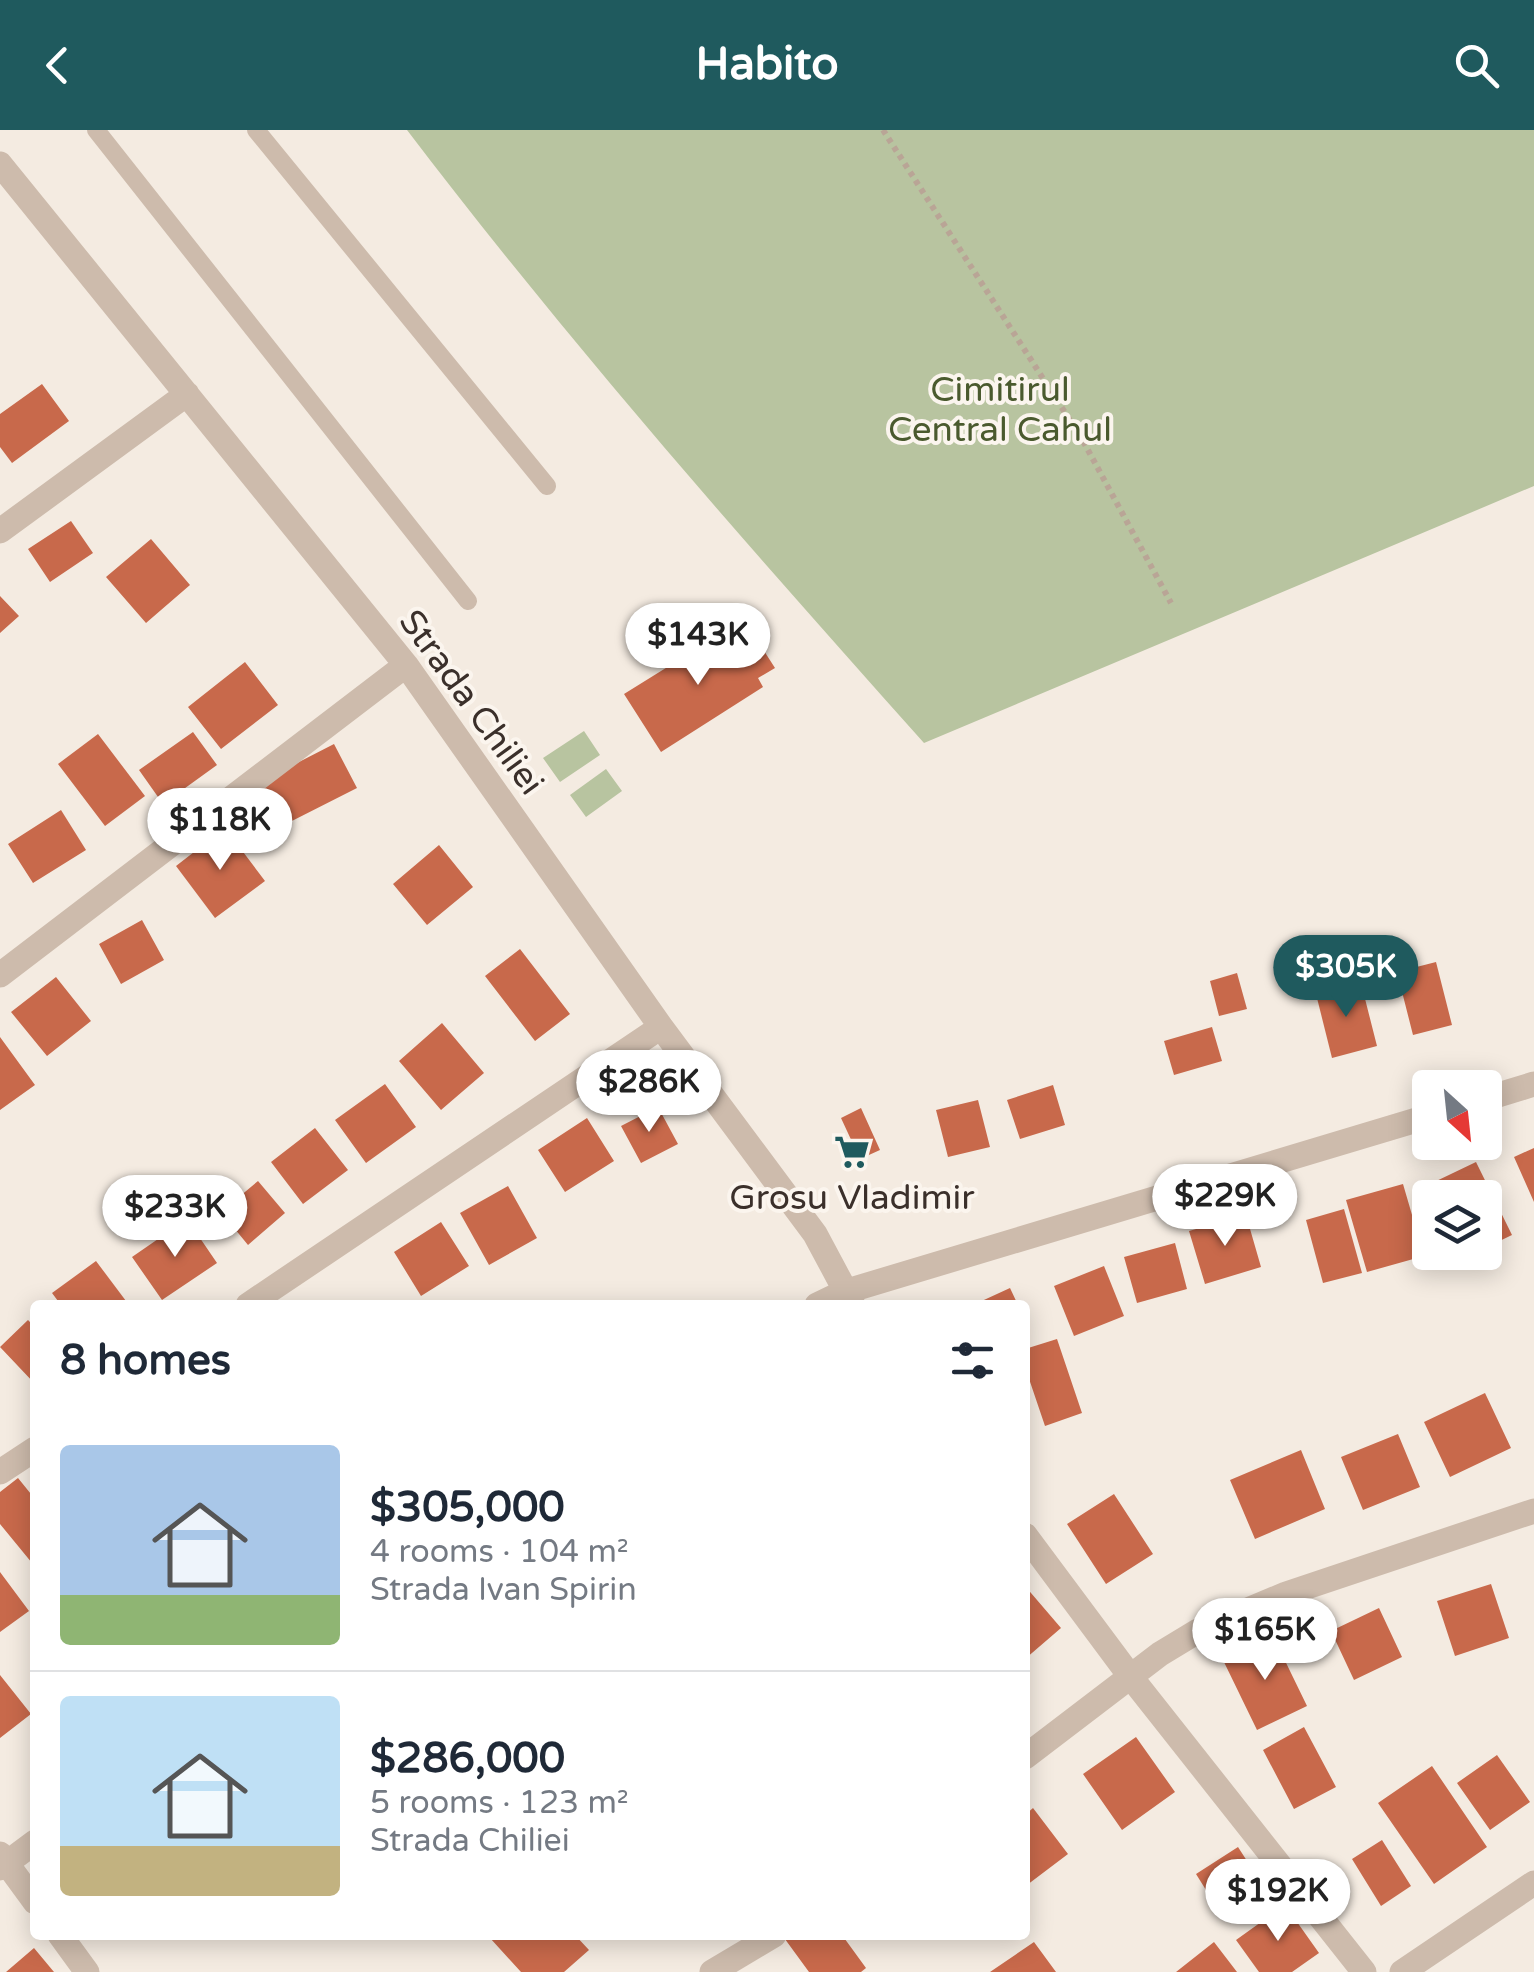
<!DOCTYPE html>
<html lang="en">
<head>
<meta charset="utf-8">
<style>
	:root { --surface:#fff; --page:#f2f2f3; --text:#1f2937; --muted:#747a83; --line:#e0e1e3; --accent:#1f5a5e }
	body { margin:0; font-family:"Varela Round",sans-serif; background:var(--page); color:var(--text); height:100vh; display:flex; flex-direction:column; font-size:38px; white-space:nowrap }
	* { box-sizing:border-box; margin:0 }
	p { font-size:32px; color:var(--muted) }
	.icon { flex:none; width:55px; height:55px; fill:none; stroke:currentColor; stroke-width:2; stroke-linecap:round; stroke-linejoin:round }
	.map { position:relative; flex:1; overflow:hidden }
	.side { position:absolute; left:30px; top:1170px; width:1000px; height:640px; display:flex; flex-direction:column; background:var(--surface); border-radius:10px; box-shadow:0 5px 25px #0003 }
	.side>* { flex:none }
	.needle { width:65px; rotate:153deg }
	.controls { position:absolute; left:1412px; top:940px; display:grid; gap:20px }
	.controls a { display:grid; place-items:center; width:90px; height:90px; border-radius:10px; background:var(--surface); box-shadow:0 5px 25px #0003; font-size:50px }
	.price { position:absolute; translate:-50% -85px; padding:0 22px; border-radius:35px; background:#fff; color:#222; font-size:32px; line-height:65px; filter:drop-shadow(0 2px 5px #0008) }
	.price::after { content:''; position:absolute; left:50%; top:60px; width:30px; height:22px; margin-left:-15px; background:inherit; clip-path:polygon(0 0,100% 0,50% 100%) }
	.price.current { background:var(--accent); color:#fff }
	ul { padding:0; list-style:none }
	li { display:flex; align-items:center; gap:30px; height:250px; padding:0 30px }
	li+li { border-top:2px solid var(--line) }
	li span { display:grid; place-items:center; flex:none; width:280px; height:200px; border-radius:10px; color:#555 }
	li>.icon { margin-inline-start:auto }
	span .icon { width:120px; height:120px; fill:#fffc; stroke-width:1 }
	li b { font-size:42px }
	h2 { display:flex; justify-content:space-between; align-items:center; height:120px; padding:0 30px; font-size:42px }
	header { display:flex; justify-content:space-between; align-items:center; height:130px; padding:0 30px; background:var(--accent); color:#fff; font-size:45px; font-weight:800 }
	.map>svg:first-child { display:block }
</style>
</head>
<body>
<header><svg class="icon" aria-label="back" viewBox="0 0 24 24"><path d="M15 5l-7 7 7 7"/></svg>Habito<svg class="icon" aria-label="search" viewBox="0 0 24 24"><circle cx="10" cy="10" r="6"/><path d="M15 15l6 6"/></svg></header>
<div class="map">
<svg width="1534" height="1842" viewBox="0 0 1534 1842">
	<rect width="100%" height="100%" fill="#f4ebe1"/>
	<path fill="#b8c4a0" d="M 407,0 L 1534,0 L 1534,356 L 924,613 C 746,414 569,213 407,0 Z
		M 584,601 L 600,625 L 560,652 L 543,628 Z
		M 606,639 L 622,661 L 586,687 L 570,665 Z"/>
	<path fill="#c8694b" d="M 42,254 L 69,291 L 12,333 L 0,317 L 0,284 Z
		M 71,391 L 93,423 L 50,452 L 28,419 Z
		M 151,409 L 190,455 L 146,493 L 106,447 Z
		M 0,466 L 19,486 L 0,503 Z
		M 727,500 L 741,519 L 757,510 L 775,538 L 758,548 L 763,557 L 661,622 L 624,564 Z
		M 245,532 L 278,575 L 221,619 L 188,577 Z
		M 193,602 L 217,635 L 163,674 L 139,640 Z
		M 98,604 L 145,666 L 105,696 L 58,634 Z
		M 334,614 L 357,658 L 282,696 L 260,652 Z
		M 61,680 L 86,720 L 33,753 L 8,714 Z
		M 225,698 L 265,751 L 215,788 L 176,736 Z
		M 439,715 L 473,757 L 427,795 L 393,754 Z
		M 142,790 L 164,830 L 121,854 L 99,814 Z
		M 520,819 L 570,884 L 535,911 L 485,846 Z
		M 1436,832 L 1452,895 L 1413,905 L 1397,842 Z
		M 1237,843 L 1247,879 L 1219,886 L 1210,851 Z
		M 56,847 L 91,891 L 47,926 L 11,882 Z
		M 1361,853 L 1377,916 L 1332,928 L 1316,864 Z
		M 442,893 L 484,943 L 441,980 L 399,931 Z
		M 1212,897 L 1222,931 L 1174,945 L 1164,911 Z
		M 0,907 L 35,955 L 0,980 Z
		M 385,954 L 416,997 L 366,1033 L 335,990 Z
		M 1053,955 L 1065,995 L 1020,1009 L 1007,970 Z
		M 978,970 L 990,1017 L 948,1027 L 936,980 Z
		M 658,977 L 678,1014 L 641,1033 L 621,996 Z
		M 861,978 L 880,1020 L 860,1029 L 841,988 Z
		M 587,988 L 614,1031 L 565,1062 L 538,1020 Z
		M 315,998 L 348,1040 L 303,1074 L 271,1032 Z
		M 1534,1018 L 1534,1072 L 1514,1027 Z
		M 1476,1032 L 1512,1105 L 1485,1118 L 1485,1068 L 1434,1068 L 1428,1055 Z
		M 258,1051 L 285,1083 L 248,1115 L 221,1082 Z
		M 1403,1054 L 1424,1126 L 1367,1142 L 1346,1070 Z
		M 508,1056 L 537,1108 L 489,1135 L 460,1083 Z
		M 1344,1079 L 1362,1143 L 1323,1153 L 1306,1090 Z
		M 1246,1085 L 1261,1137 L 1205,1154 L 1189,1101 Z
		M 187,1089 L 217,1133 L 162,1170 L 132,1127 Z
		M 441,1092 L 469,1136 L 421,1166 L 394,1122 Z
		M 1175,1113 L 1187,1159 L 1137,1173 L 1124,1127 Z
		M 96,1131 L 129,1175 L 61,1175 L 52,1163 Z
		M 1104,1136 L 1124,1186 L 1074,1206 L 1054,1156 Z
		M 1010,1158 L 1018,1175 L 973,1175 Z
		M 28,1190 L 35,1197 L 35,1254 L 0,1217 Z
		M 1057,1209 L 1082,1283 L 1045,1296 L 1025,1237 L 1025,1219 Z
		M 1485,1263 L 1511,1318 L 1450,1347 L 1424,1292 Z
		M 1398,1304 L 1420,1357 L 1363,1380 L 1341,1327 Z
		M 1301,1320 L 1325,1379 L 1255,1409 L 1230,1350 Z
		M 18,1348 L 35,1369 L 35,1431 L 32,1433 L 0,1394 L 0,1362 Z
		M 1114,1364 L 1153,1424 L 1106,1454 L 1067,1394 Z
		M 0,1442 L 29,1481 L 0,1502 Z
		M 1491,1454 L 1509,1508 L 1455,1526 L 1437,1471 Z
		M 1025,1456 L 1061,1498 L 1025,1529 Z
		M 1379,1478 L 1402,1527 L 1354,1550 L 1331,1501 Z
		M 1273,1506 L 1307,1576 L 1257,1600 L 1223,1530 Z
		M 0,1545 L 31,1584 L 0,1608 Z
		M 1304,1597 L 1336,1657 L 1294,1679 L 1263,1620 Z
		M 1136,1607 L 1175,1662 L 1122,1700 L 1083,1644 Z
		M 1497,1625 L 1530,1672 L 1490,1700 L 1457,1653 Z
		M 1432,1636 L 1487,1717 L 1434,1754 L 1378,1673 Z
		M 1033,1678 L 1068,1724 L 1027,1755 L 1025,1685 Z
		M 1382,1710 L 1411,1756 L 1381,1776 L 1352,1729 Z
		M 1238,1717 L 1258,1748 L 1216,1776 L 1196,1744 Z
		M 1285,1775 L 1319,1823 L 1292,1842 L 1259,1842 L 1236,1810 Z
		M 493,1805 L 575,1805 L 589,1820 L 564,1842 L 521,1842 L 490,1808 Z
		M 782,1805 L 842,1805 L 866,1838 L 861,1842 L 809,1842 Z
		M 1034,1812 L 1056,1842 L 990,1842 Z
		M 1214,1812 L 1237,1842 L 1176,1842 Z
		M 34,1818 L 54,1842 L 6,1842 Z"/>
	<g fill="none" stroke-linecap="round" stroke-linejoin="round">
		<path stroke="#b9a596" stroke-width="6" stroke-dasharray="5 5" stroke-linecap="butt" d="M 883,0 L 1082,309 L 1171,473"/>
		<path stroke="#cdbbac" stroke-width="18" d="M 96,0 L 468,471
			M 256,0 L 547,356"/>
		<path stroke="#cdbbac" stroke-width="25" d="M 0,34 L 406,535 L 661,897 L 815,1104 L 853,1175
			M 0,401 L 187,264
			M 0,845 L 406,535
			M 248,1175 L 661,897
			M 0,1342 L 35,1319
			M 1025,1405 L 1130,1546 L 1364,1842
			M 1025,1627 L 1160,1524 L 1198,1501 L 1286,1464 L 1534,1381
			M 0,1724 L 35,1772
			M 60,1805 L 87,1842
			M 712,1842 L 774,1805
			M 1402,1842 L 1534,1753"/>
		<path stroke="#cdbbac" stroke-width="25" d="M 1485,969 L 1534,954
			M 817,1175 L 844,1162 L 1430,986
			M 0,1738 L 35,1712"/>
	</g>
	<defs>
		<symbol id="supermarket-bare" viewBox="-9 -9 18 18"><path d="M-6-5.5h2.5l.6 2H6L4.5 2H-2.5L-4.4-4H-6ZM-1.5 3.2a1.3 1.3 0 1 0 .1 0ZM3 3.2a1.3 1.3 0 1 0 .1 0Z" fill="#1f5a5e" stroke="#fbf5ee" stroke-width="2.5" paint-order="stroke"/></symbol>
	</defs>
	<g fill-rule="evenodd">
		<use href="#supermarket-bare" x="827" y="997" width="50" height="50"/>
	</g>
	<g text-anchor="middle" stroke-width="8" stroke-linejoin="round" paint-order="stroke">
		<g font-size="35" fill="#4a5a2e" stroke="#fbf5ee">
			<text x="1000" y="271">Cimitirul<tspan x="1000" dy="40">Central Cahul</tspan></text>
		</g>
		<g font-size="35" fill="#3b302b" stroke="#fbf5ee">
			<text transform="translate(472 572) rotate(54)" y="12">Strada Chiliei</text>
		</g>
		<g font-size="35" fill="#3b302b" stroke="#fbf5ee">
			<text x="852" y="1079">Grosu Vladimir</text>
		</g>
	</g>
</svg>
<div class="controls">
<a><svg class="needle" viewBox="-14 -14 28 28"><path d="M0-13l5 13h-10z" fill="#e53935"/><path d="M0 13l5-13h-10z" fill="#747a83"/></svg></a>
<a><svg class="icon" aria-label="layers" viewBox="0 0 24 24"><path d="M12 4l9 5-9 5-9-5zM3 14l9 5 9-5"/></svg></a>
</div>
<b class="price" style="left:698px;top:558px">$143K</b>
<b class="price" style="left:220px;top:743px">$118K</b>
<b class="price current" style="left:1346px;top:890px">$305K</b>
<b class="price" style="left:649px;top:1005px">$286K</b>
<b class="price" style="left:1225px;top:1119px">$229K</b>
<b class="price" style="left:175px;top:1130px">$233K</b>
<b class="price" style="left:1265px;top:1553px">$165K</b>
<b class="price" style="left:1278px;top:1814px">$192K</b>
<section class="side">
<h2>8 homes<svg class="icon" aria-label="filters" viewBox="0 0 24 24"><path d="M4 7h16M4 17h16"/><circle cx="9" cy="7" r="2"/><circle cx="15" cy="17" r="2"/></svg></h2>
<ul>
<li><span style="background:linear-gradient(#a9c7e8 75%,#8fb573 0)"><svg class="icon" aria-label="home" viewBox="0 0 24 24"><path d="M3 11l9-7 9 7M6 9v11h12V9"/></svg></span><div><b>$305,000</b><p>4 rooms · 104 m²</p><p>Strada Ivan Spirin</p></div></li>
<li><span style="background:linear-gradient(#bfe0f5 75%,#c2b280 0)"><svg class="icon" aria-label="home" viewBox="0 0 24 24"><path d="M3 11l9-7 9 7M6 9v11h12V9"/></svg></span><div><b>$286,000</b><p>5 rooms · 123 m²</p><p>Strada Chiliei</p></div></li>
</ul>
</section>
</div>
</body>
</html>
